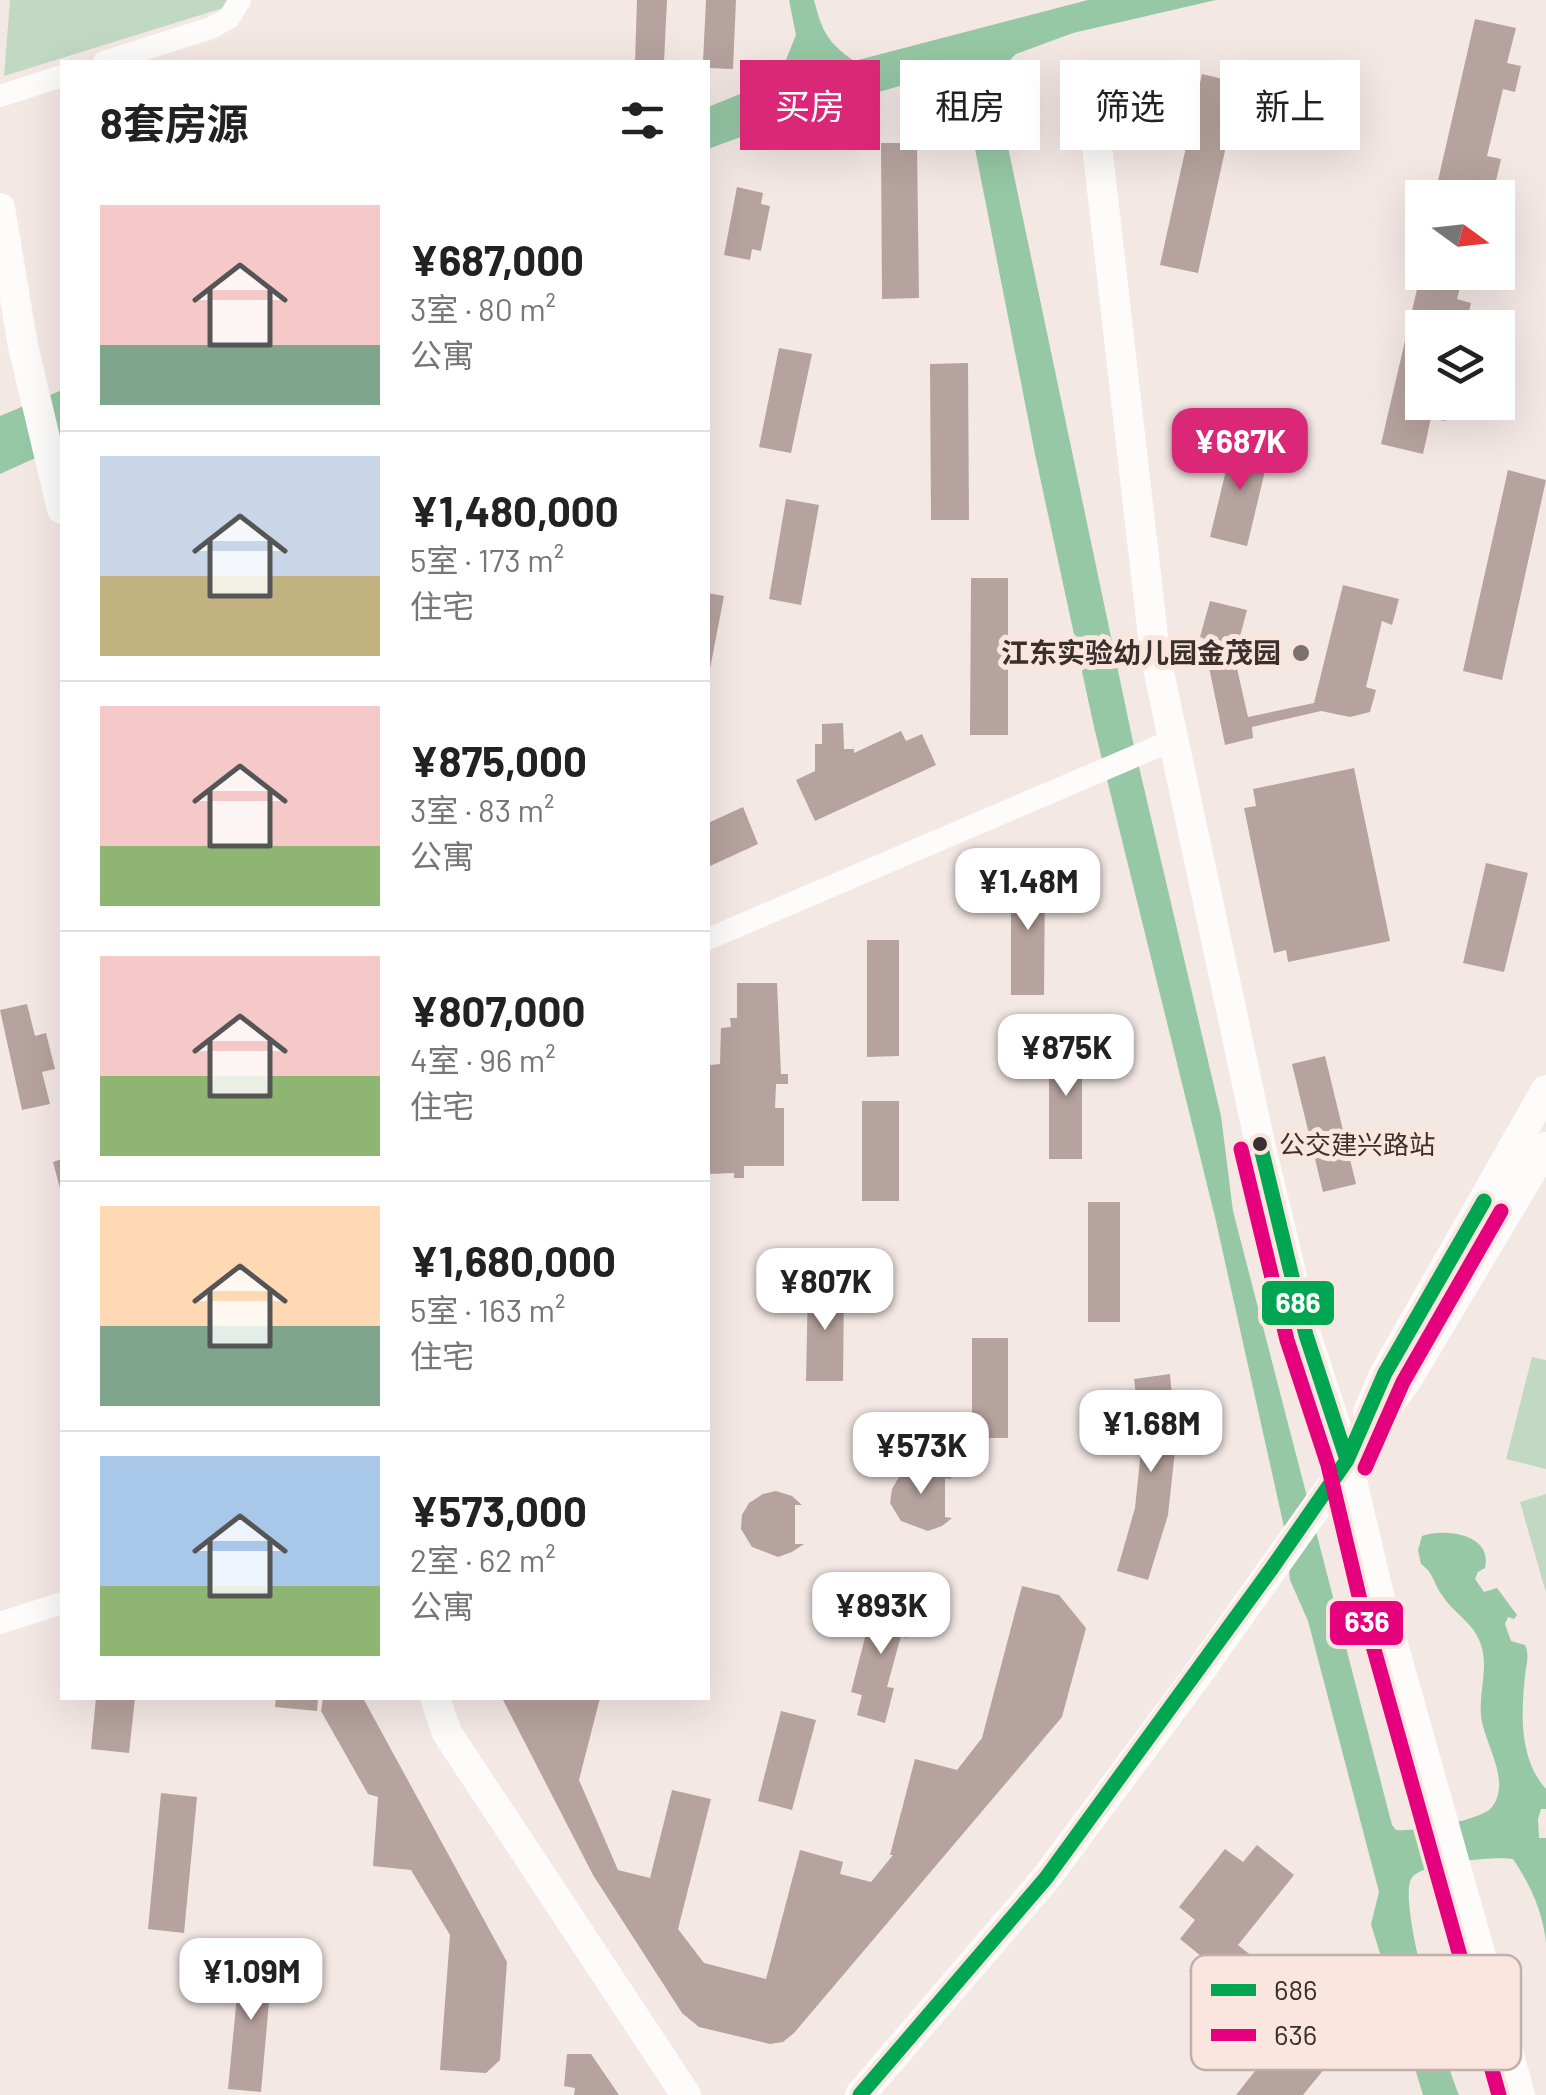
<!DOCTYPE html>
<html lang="zh">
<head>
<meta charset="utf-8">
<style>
	:root { --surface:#fff; --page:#f2f2f2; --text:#222; --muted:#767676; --line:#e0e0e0; --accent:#db2777 }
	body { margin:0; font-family:Barlow,"Noto Sans SC",sans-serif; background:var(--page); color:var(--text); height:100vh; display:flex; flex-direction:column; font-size:38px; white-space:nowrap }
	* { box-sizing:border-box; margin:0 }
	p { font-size:32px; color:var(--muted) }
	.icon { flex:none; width:55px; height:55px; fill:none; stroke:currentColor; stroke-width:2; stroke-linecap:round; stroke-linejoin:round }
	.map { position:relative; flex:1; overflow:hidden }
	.drawer { position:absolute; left:60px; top:60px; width:650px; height:1640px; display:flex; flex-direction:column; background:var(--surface); border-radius:0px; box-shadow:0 10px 40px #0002 }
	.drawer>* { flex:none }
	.guide { position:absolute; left:740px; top:60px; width:655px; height:90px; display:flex; gap:20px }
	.needle { width:65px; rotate:105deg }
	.tools { position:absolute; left:1405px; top:180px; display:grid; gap:20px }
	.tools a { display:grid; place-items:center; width:110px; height:110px; border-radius:0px; background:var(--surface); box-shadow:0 10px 40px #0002; font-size:50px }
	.price { position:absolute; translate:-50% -85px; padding:0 22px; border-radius:20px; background:#fff; color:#222; font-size:32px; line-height:65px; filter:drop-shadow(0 2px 5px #0008) }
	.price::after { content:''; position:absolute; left:50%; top:60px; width:30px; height:22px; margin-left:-15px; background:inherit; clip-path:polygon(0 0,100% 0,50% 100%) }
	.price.active { background:var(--accent); color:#fff }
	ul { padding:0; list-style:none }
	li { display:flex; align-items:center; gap:30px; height:250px; padding:0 40px }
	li+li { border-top:2px solid var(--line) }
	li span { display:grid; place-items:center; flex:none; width:280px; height:200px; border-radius:0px; color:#555 }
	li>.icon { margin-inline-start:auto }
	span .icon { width:120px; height:120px; fill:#fffc; stroke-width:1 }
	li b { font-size:42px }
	h2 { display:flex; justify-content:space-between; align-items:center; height:120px; padding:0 40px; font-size:42px }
	.tag { padding:0 35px; border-radius:0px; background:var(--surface); box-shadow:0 10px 40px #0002; font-size:35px; line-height:90px }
	.tag.active { background:var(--accent); color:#fff }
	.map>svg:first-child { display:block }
</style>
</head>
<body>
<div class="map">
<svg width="1546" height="2095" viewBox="0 0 1546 2095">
	<rect width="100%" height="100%" fill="#f4e8e5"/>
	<path fill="#c1d8c3" d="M 10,0 L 237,0 L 236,4 L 4,76 Z
		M 1532,1357 L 1546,1360 L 1546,1469 L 1506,1459 Z
		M 1546,1494 L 1546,1593 L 1520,1502 Z"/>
	<path fill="#96c8a5" d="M 789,0 L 814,0 C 822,31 827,42 854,61 L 1088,0 L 1216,0 L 1073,33 L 1016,54 L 1000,70 L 997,95 L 1132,737 L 1221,1116 L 1233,1211 L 1392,1825 L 1396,1830 C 1414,1832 1481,1821 1492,1807 C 1510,1784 1489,1750 1483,1726 C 1475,1698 1491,1670 1480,1642 C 1472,1621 1453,1613 1442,1595 C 1433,1583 1434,1573 1421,1564 L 1418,1550 L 1422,1536 C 1445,1528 1493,1534 1485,1568 L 1478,1572 L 1475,1579 L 1484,1592 L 1497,1588 L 1517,1615 L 1514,1619 L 1508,1617 L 1505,1624 L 1511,1641 L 1525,1645 C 1530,1656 1526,1665 1525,1676 C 1521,1714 1519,1759 1546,1789 L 1546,1809 L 1541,1809 L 1538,1819 L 1539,1838 L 1546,1838 L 1546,1943 C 1543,1912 1530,1884 1513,1859 C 1496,1856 1418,1863 1411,1879 C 1398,1907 1445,2062 1459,2095 L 1423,2095 L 1371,1924 L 1379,1892 L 1308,1621 L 1290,1580 L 1286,1536 L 1215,1217 L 1094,727 L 1035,454 L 966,103 L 950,89 L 913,82 L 804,114 L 708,149 L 708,107 L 778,79 L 796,35 Z
		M 62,390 L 62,446 L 0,474 L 0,416 Z"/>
	<path fill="#b6a29e" d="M 637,0 L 667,0 L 664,62 L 635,62 Z
		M 706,0 L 736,0 L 733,69 L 708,68 L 708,62 L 703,62 Z
		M 1475,19 L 1516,28 L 1507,63 L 1521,66 L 1515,92 L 1503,89 L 1487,156 L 1501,159 L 1495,185 L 1482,182 L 1478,198 L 1434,198 Z
		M 1202,74 L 1240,83 L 1198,273 L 1160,265 Z
		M 881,143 L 917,143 L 919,298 L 882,299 Z
		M 737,187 L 763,193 L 761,204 L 770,206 L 761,251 L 752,249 L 750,260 L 724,255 Z
		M 1421,272 L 1464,272 L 1457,299 L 1471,303 L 1465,328 L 1422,328 L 1422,402 L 1449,402 L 1445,421 L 1431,418 L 1423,454 L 1381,444 Z
		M 779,348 L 812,354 L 791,453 L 759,447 Z
		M 968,363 L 969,520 L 931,520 L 930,364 Z
		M 1233,441 L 1270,450 L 1247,546 L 1210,537 Z
		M 1508,470 L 1546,480 L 1502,680 L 1463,671 Z
		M 786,499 L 819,505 L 801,605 L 769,599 Z
		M 971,578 L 1008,578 L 1008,735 L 970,735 Z
		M 1343,585 L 1399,599 L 1392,625 L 1382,621 L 1366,687 L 1376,690 L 1370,712 L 1350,717 L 1321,711 L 1252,727 L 1253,738 L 1225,745 L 1203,638 L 1200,637 L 1210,601 L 1247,610 L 1238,644 L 1231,642 L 1248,717 L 1314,703 Z
		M 708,593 L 724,596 L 709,674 L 708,674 Z
		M 843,723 L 844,749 L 854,749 L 854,753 L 901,731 L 906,741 L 922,734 L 936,765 L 815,821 L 796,780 L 815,771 L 815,744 L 822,744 L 822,724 Z
		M 1354,768 L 1390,941 L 1288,962 L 1286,950 L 1274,953 L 1244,808 L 1256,806 L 1253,789 Z
		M 743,807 L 758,844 L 708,867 L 708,823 Z
		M 1486,863 L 1528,873 L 1504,972 L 1463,963 Z
		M 1011,872 L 1045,872 L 1044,995 L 1011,995 Z
		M 867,940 L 899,940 L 899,1056 L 867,1057 Z
		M 737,983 L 777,983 L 781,1074 L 788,1074 L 788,1084 L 776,1084 L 775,1108 L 784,1108 L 784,1166 L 744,1166 L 744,1178 L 734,1178 L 734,1173 L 708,1174 L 708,1101 L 710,1065 L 720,1064 L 721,1028 L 731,1027 L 730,1018 L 737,1018 Z
		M 27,1004 L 35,1036 L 46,1033 L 55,1069 L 42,1072 L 50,1104 L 22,1110 L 0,1010 Z
		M 1049,1039 L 1082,1039 L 1082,1159 L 1049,1159 Z
		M 1325,1056 L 1356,1184 L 1323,1192 L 1292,1064 Z
		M 862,1101 L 899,1101 L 899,1201 L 862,1201 Z
		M 62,1159 L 62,1192 L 61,1192 L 53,1162 Z
		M 1088,1202 L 1120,1202 L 1120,1322 L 1088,1322 Z
		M 808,1284 L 844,1285 L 843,1381 L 806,1381 Z
		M 972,1338 L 1008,1338 L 1008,1438 L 972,1438 Z
		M 1170,1374 L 1176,1441 L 1168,1515 L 1148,1580 L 1117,1571 L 1135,1508 L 1142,1441 L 1134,1379 Z
		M 925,1464 L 942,1469 L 952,1479 L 945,1478 L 945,1517 L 952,1518 L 942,1526 L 928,1531 L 901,1521 L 890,1503 L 892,1489 L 899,1477 L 912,1467 Z
		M 776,1491 L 792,1496 L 802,1505 L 795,1505 L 795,1544 L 804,1544 L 792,1552 L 778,1557 L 752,1547 L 741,1529 L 742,1515 L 749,1503 L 763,1494 Z
		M 1022,1586 L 1059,1595 L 1086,1628 L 1062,1717 L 794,2033 L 783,2042 L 770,2044 L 699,2027 L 682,2013 L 593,1875 L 502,1698 L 600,1698 L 579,1780 L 618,1870 L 650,1878 L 672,1790 L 711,1799 L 678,1929 L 704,1963 L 766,1979 L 800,1850 L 843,1862 L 840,1874 L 871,1882 L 893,1855 L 890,1855 L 915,1759 L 957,1770 L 982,1738 Z
		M 888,1595 L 916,1602 L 907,1638 L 901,1636 L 887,1687 L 894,1688 L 885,1723 L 857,1715 L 862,1695 L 851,1692 L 871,1614 L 882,1617 Z
		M 96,1698 L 135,1698 L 129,1753 L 91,1749 Z
		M 276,1698 L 318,1698 L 317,1711 L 275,1707 Z
		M 323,1698 L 363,1698 L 507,1962 L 500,2060 L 486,2073 L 440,2070 L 450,1935 L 411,1870 L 373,1866 L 378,1797 L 368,1794 L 321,1711 Z
		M 781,1711 L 816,1720 L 792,1810 L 758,1801 Z
		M 161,1793 L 197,1797 L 184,1933 L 148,1929 Z
		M 1257,1845 L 1294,1875 L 1238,1945 L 1309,2002 L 1297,2018 L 1338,2052 L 1303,2095 L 1236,2095 L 1278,2042 L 1189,1971 L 1201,1956 L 1180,1939 L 1195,1920 L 1179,1907 L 1225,1849 L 1243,1862 Z
		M 241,1954 L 273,1957 L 261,2092 L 228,2089 Z
		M 567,2054 L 591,2054 L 619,2095 L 574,2095 L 575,2088 L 564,2086 Z"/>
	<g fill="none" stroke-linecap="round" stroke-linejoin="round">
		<path stroke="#fdfcfb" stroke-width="22" d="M 104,62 L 211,28 L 229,18 L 240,0
			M 0,96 L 62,76
			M 708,939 L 1173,740
			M 0,1623 L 62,1603"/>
		<path stroke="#fdfcfb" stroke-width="30" d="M 1094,119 L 1155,654 L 1260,1144 L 1306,1335 L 1347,1460 L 1378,1591 L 1520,2095
			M 0,208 L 23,346 L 62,509
			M 1368,1412 L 1385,1373 L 1546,1090
			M 435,1698 L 447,1733 L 686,2095
			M 860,2095 L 1046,1878 L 1195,1678 L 1408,1378 L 1546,1147"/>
		<defs>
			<path id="bus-1" d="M 1260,1144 L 1306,1335 L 1347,1460
				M 860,2095 L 1046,1878 L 1272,1568 L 1347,1460 L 1385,1373 L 1484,1201"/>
			<path id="bus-2" d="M 1241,1149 L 1287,1340 L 1328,1465 L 1359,1596 L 1499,2095
				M 1365,1468 L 1403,1382 L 1501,1211"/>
		</defs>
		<use href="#bus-1" stroke="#fae5df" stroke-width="22"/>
		<use href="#bus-2" stroke="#fae5df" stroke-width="22"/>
		<use href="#bus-1" stroke="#00a651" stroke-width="15"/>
		<use href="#bus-2" stroke="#e5007d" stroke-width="15"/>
	</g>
	<circle fill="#7a706e" stroke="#fae5df" stroke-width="4" cx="1301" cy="653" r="10"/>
	<circle fill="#39302e" stroke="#fae5df" stroke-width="4" cx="1260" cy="1144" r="9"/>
	<g text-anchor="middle" stroke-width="10" stroke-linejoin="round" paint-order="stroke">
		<g font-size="26" fill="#39302e" stroke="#fae5df" text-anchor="start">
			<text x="1279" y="1154">公交建兴路站</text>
		</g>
		<g font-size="28" font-weight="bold" fill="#39302e" stroke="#fae5df" text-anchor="end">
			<text x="1281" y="663">江东实验幼儿园金茂园</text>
		</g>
	</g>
	<rect x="1191" y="1955" width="330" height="115" rx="15" fill="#fae5df" stroke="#c0afaa" stroke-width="2.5"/>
	<rect x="1211" y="1984" width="45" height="12" fill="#00a651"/>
	<rect x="1211" y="2029" width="45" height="12" fill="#e5007d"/>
	<g font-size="28" fill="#39302e">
		<text x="1274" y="2000">686</text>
		<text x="1274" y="2045">636</text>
	</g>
	<g stroke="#fae5df" stroke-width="4">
		<rect x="1260" y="1279" width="76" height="48" rx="10" fill="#00a651"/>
		<rect x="1328" y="1599" width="77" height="48" rx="10" fill="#e5007d"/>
	</g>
	<g font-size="28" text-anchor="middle" font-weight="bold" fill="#fff">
		<text x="1298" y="1313">686</text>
		<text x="1367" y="1632">636</text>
	</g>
</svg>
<div class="tools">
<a><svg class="needle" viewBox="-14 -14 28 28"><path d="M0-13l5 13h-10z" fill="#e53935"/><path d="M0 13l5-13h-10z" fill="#767676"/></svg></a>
<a><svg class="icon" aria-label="layers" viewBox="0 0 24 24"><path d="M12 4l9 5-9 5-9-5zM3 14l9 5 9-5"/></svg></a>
</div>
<b class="price active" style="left:1240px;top:493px">¥687K</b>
<b class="price" style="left:1028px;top:933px">¥1.48M</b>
<b class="price" style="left:1066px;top:1099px">¥875K</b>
<b class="price" style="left:825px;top:1333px">¥807K</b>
<b class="price" style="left:1151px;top:1475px">¥1.68M</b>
<b class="price" style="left:921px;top:1497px">¥573K</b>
<b class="price" style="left:881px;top:1657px">¥893K</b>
<b class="price" style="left:251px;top:2023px">¥1.09M</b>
<div class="guide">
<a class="tag active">买房</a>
<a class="tag">租房</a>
<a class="tag">筛选</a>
<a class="tag">新上</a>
</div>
<section class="drawer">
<h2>8套房源<svg class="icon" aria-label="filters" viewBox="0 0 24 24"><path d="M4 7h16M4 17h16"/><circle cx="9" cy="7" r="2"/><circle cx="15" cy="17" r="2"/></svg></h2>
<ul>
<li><span style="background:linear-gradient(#f6c9c9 70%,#7fa58c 0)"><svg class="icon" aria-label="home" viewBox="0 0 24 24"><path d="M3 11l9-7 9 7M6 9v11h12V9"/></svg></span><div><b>¥687,000</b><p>3室 · 80 m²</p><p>公寓</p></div></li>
<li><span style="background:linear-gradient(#c9d6e8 60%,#c2b280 0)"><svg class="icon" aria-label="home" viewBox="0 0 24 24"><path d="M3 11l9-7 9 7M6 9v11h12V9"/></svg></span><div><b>¥1,480,000</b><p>5室 · 173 m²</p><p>住宅</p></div></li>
<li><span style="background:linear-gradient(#f6c9c9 70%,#8fb573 0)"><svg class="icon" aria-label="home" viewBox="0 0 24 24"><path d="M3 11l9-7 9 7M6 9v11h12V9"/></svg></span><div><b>¥875,000</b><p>3室 · 83 m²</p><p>公寓</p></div></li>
<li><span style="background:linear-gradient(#f6c9c9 60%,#8fb573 0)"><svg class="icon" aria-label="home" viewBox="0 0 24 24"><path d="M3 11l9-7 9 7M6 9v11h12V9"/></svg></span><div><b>¥807,000</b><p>4室 · 96 m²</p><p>住宅</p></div></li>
<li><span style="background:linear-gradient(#ffd9b3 60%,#7fa58c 0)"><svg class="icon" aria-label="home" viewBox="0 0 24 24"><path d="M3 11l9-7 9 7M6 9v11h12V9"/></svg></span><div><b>¥1,680,000</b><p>5室 · 163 m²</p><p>住宅</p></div></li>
<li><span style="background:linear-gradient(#a9c7e8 65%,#8fb573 0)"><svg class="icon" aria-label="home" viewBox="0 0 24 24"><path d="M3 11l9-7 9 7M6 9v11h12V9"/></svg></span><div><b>¥573,000</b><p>2室 · 62 m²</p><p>公寓</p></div></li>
</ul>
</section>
</div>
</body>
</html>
